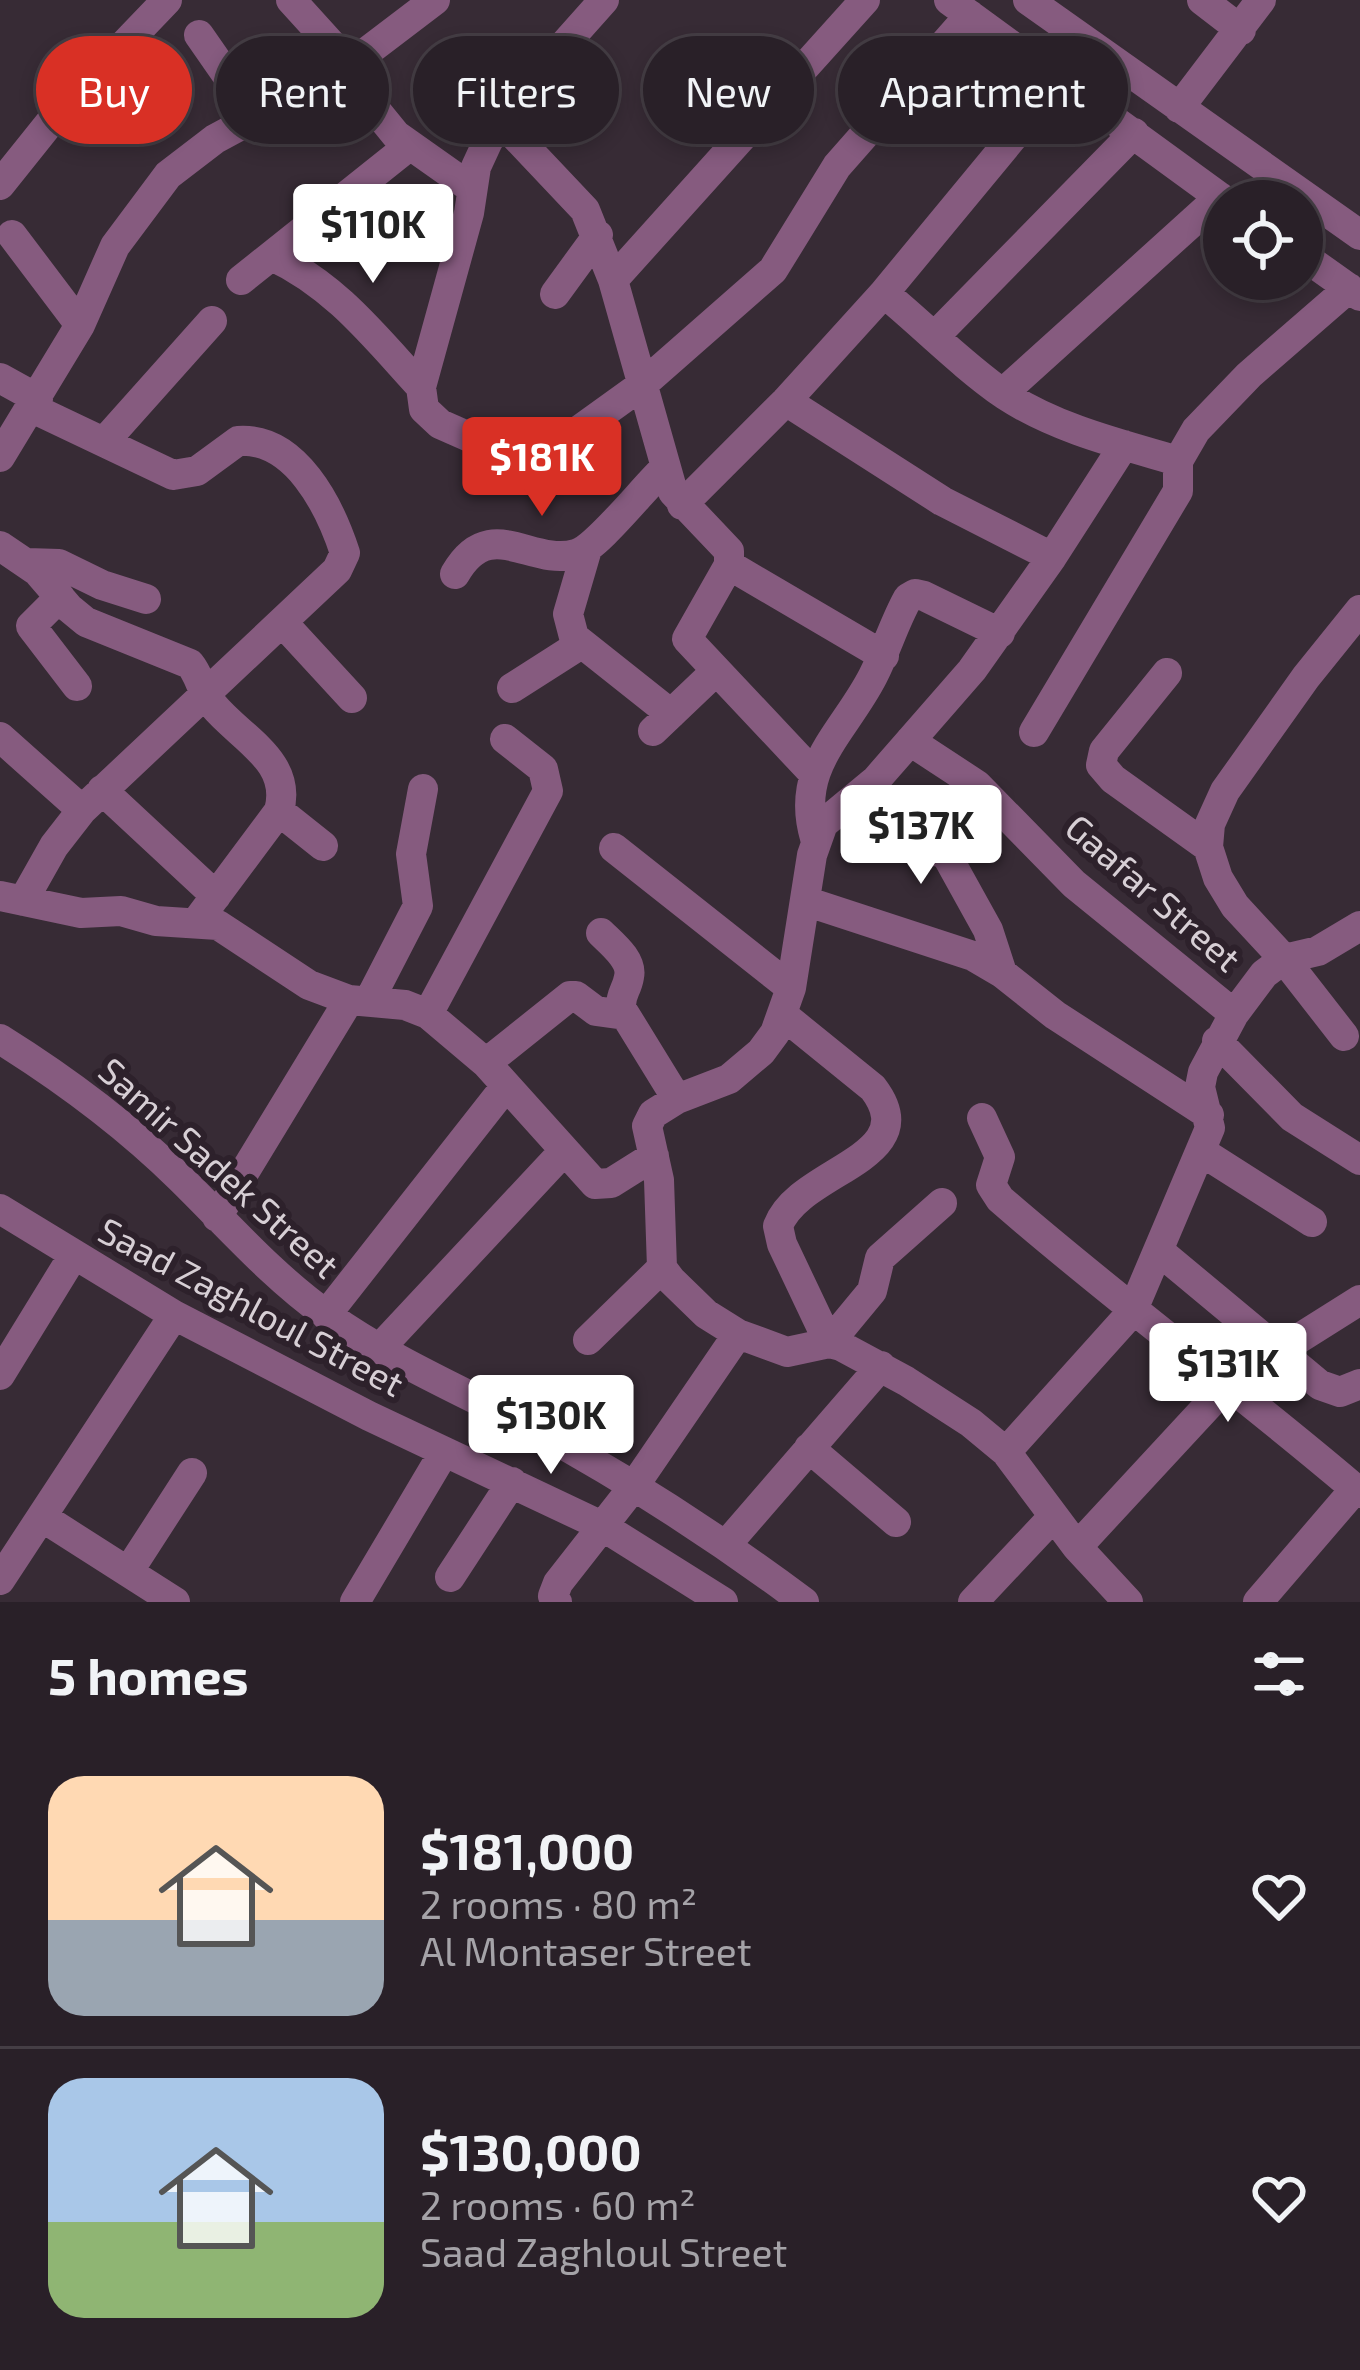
<!DOCTYPE html>
<html lang="en">
<head>
<meta charset="utf-8">
<style>
	:root { --surface:#292028; --page:#352d34; --text:#f1f3f6; --muted:#a5a3a8; --line:#453e45; --accent:#d93025 }
	body { margin:0; font-family:"Exo 2",sans-serif; background:var(--page); color:var(--text); height:100vh; display:flex; flex-direction:column; font-size:45px; white-space:nowrap }
	* { box-sizing:border-box; margin:0 }
	p { font-size:39px; color:var(--muted) }
	.icon { flex:none; width:66px; height:66px; fill:none; stroke:currentColor; stroke-width:2; stroke-linecap:round; stroke-linejoin:round }
	.map { position:relative; height:1602px; overflow:hidden }
	.drawer { display:flex; flex-direction:column; background:var(--surface); flex:1 }
	.drawer>* { flex:none }
	.guide { position:absolute; left:36px; top:36px; width:1290px; height:108px; display:flex; gap:24px }
	.controls { position:absolute; left:1203px; top:180px; display:grid; gap:24px }
	.controls a { display:grid; place-items:center; width:120px; height:120px; border-radius:50%; background:var(--surface); box-shadow:0 6px 18px #0003,0 0 0 3px var(--line); font-size:60px }
	.price { position:absolute; translate:-50% -102px; padding:0 27px; border-radius:12px; background:#fff; color:#222; font-size:39px; line-height:78px; filter:drop-shadow(0 3px 6px #0008) }
	.price::after { content:''; position:absolute; left:50%; top:72px; width:36px; height:27px; margin-left:-18px; background:inherit; clip-path:polygon(0 0,100% 0,50% 100%) }
	.price.current { background:var(--accent); color:#fff }
	ul { padding:0; list-style:none }
	li { display:flex; align-items:center; gap:36px; height:300px; padding:0 48px }
	li+li { border-top:3px solid var(--line) }
	li span { display:grid; place-items:center; flex:none; width:336px; height:240px; border-radius:36px; color:#555 }
	li>.icon { margin-inline-start:auto }
	span .icon { width:144px; height:144px; fill:#fffc; stroke-width:1 }
	li b { font-size:51px }
	h2 { display:flex; justify-content:space-between; align-items:center; height:144px; padding:0 48px; font-size:51px }
	.chip { padding:0 42px; border-radius:54px; background:var(--surface); box-shadow:0 6px 18px #0003,0 0 0 3px var(--line); font-size:42px; line-height:108px }
	.chip.current { background:var(--accent); color:#fff }
	.map>svg:first-child { display:block }
</style>
</head>
<body>
<div class="map">
<svg width="1360" height="1602" viewBox="0 0 1360 1602">
	<rect width="100%" height="100%" fill="#372b35"/>
	<g fill="none" stroke-linecap="round" stroke-linejoin="round">
		<path stroke="#865b7f" stroke-width="30" d="M 291,0 L 350,65
			M 604,0 L 514,101 L 488,141 L 476,167 L 469,213 L 421,387 L 424,409 L 440,424 L 524,461 L 542,457 L 642,385 L 773,270 L 837,166 L 970,15
			M 949,0 L 1225,201
			M 1028,0 L 1360,235
			M 1202,0 L 1241,30
			M 199,35 L 256,117
			M 343,70 L 396,135 L 471,188
			M 1179,108 L 1261,0
			M 499,119 L 585,210 L 613,280 L 673,492 L 729,551 L 729,565 L 687,639 L 814,774
			M 0,185 L 52,120 L 167,0
			M 12,235 L 80,325
			M 1302,255 L 1360,296
			M 272,256 C 335,285 375,337 421,387
			M 241,280 L 409,146
			M 613,280 L 865,0
			M 884,293 C 924,326 963,366 1005,395 C 1057,429 1120,444 1178,461
			M 555,294 L 598,235
			M 936,335 L 1134,133
			M 0,378 L 38,399
			M 1003,393 L 1220,197
			M 786,401 L 942,501 L 1052,557
			M 104,442 L 212,321
			M 1124,445 L 1052,557 L 972,670 L 876,780 L 823,824 L 812,855 L 791,988 L 775,1033 L 761,1052 L 729,1079 L 677,1099 L 653,1114 L 647,1126 L 659,1180 L 662,1268 L 671,1280 L 706,1314 L 738,1334 L 787,1352 L 829,1343 L 841,1346 L 906,1381 L 971,1423 L 1006,1452 L 1077,1547 L 1128,1602
			M 0,457 L 80,325 L 115,246 L 168,175 L 215,139 L 343,70 L 435,0
			M 682,505 L 786,401 L 884,293 L 1060,80
			M 0,546 L 37,571 L 69,608 L 86,622 L 190,664 C 200,676 202,693 213,705 C 241,739 293,761 279,811 L 197,921
			M 587,549 L 568,614 L 574,637 L 671,714
			M 27,563 L 59,564 L 102,585 L 146,599
			M 729,565 L 884,656
			M 455,574 C 490,513 530,567 576,554 C 597,548 645,486 665,468
			M 60,597 L 31,626 L 77,686
			M 282,622 L 352,698
			M 1167,673 L 1104,751 L 1101,765 L 1113,779 L 1208,847
			M 512,688 L 581,644
			M 653,731 L 716,671
			M 1034,732 L 1178,491 L 1178,461 L 1196,430 L 1249,375 L 1349,288
			M 0,737 L 82,810
			M 910,741 L 977,785 L 1074,884 L 1234,1014
			M 102,790 L 216,896
			M 852,800 L 918,852 L 938,851 L 947,856 L 988,930 L 1002,973
			M 279,811 L 323,846
			M 815,838 C 794,767 844,733 873,676 C 886,651 894,623 908,598 L 915,594 L 924,596 L 1000,633
			M 614,848 L 791,988
			M 0,896 L 81,913 L 121,911 L 156,921 L 218,925 L 309,985 L 349,1000 L 405,1005 L 428,1014 L 486,1063 L 595,1184 L 611,1183 L 654,1156
			M 23,901 L 54,846 L 82,810 L 337,570 L 345,553 C 330,507 296,437 238,441 L 197,471 L 173,475 L 32,408
			M 805,901 L 973,956 L 1002,973 L 1055,1015 L 1209,1115
			M 601,933 C 612,944 633,960 629,977 C 627,990 620,994 621,1008 L 677,1099
			M 369,1001 L 418,906 L 411,854 L 423,789
			M 428,1014 L 548,791 L 543,769 L 505,739
			M 783,1015 L 873,1088 C 927,1159 799,1169 778,1226 L 782,1244 L 829,1343 L 872,1291 L 880,1258 L 942,1203
			M 1344,1036 L 1284,959 L 1235,906 L 1218,878 L 1208,847 L 1210,824 L 1225,791 L 1306,677 L 1360,610
			M 0,1039 C 64,1079 126,1125 180,1178 C 228,1225 272,1276 327,1315 C 391,1361 465,1392 535,1429 C 629,1480 718,1538 804,1602
			M 1217,1041 L 1292,1117 L 1360,1160
			M 486,1063 L 570,996 L 576,996 L 596,1011 L 625,1015
			M 982,1118 L 1000,1157 L 991,1185 L 1000,1199 C 1117,1301 1242,1392 1360,1493
			M 1202,1152 L 1312,1222
			M 0,1209 L 174,1315 L 369,1416 L 602,1526 L 723,1602
			M 217,1217 L 349,1000
			M 1159,1251 L 1320,1385 L 1340,1392 L 1360,1384
			M 326,1315 L 506,1086
			M 588,1340 L 662,1268
			M 379,1349 L 564,1151
			M 1279,1351 L 1360,1300
			M 0,1375 L 73,1256
			M 809,1448 L 896,1522
			M 1006,1452 L 1132,1312 L 1210,1128 L 1200,1087 L 1203,1072 L 1234,1014 L 1264,974 L 1284,959 L 1318,951 L 1360,926
			M 42,1517 L 175,1602
			M 726,1545 L 881,1366
			M 1077,1547 L 1228,1384
			M 128,1572 L 192,1473
			M 450,1577 L 512,1482
			M 0,1580 L 174,1315
			M 355,1602 L 444,1452
			M 557,1602 L 553,1596 L 558,1583 L 634,1486 L 738,1334
			M 973,1602 L 1053,1517
			M 1258,1602 L 1355,1489"/>
	</g>
	<g text-anchor="middle" stroke-width="12" stroke-linejoin="round" paint-order="stroke">
		<g font-size="36" fill="#d7cfd5" stroke="#2d212b">
			<text transform="translate(1153 893) rotate(41)" y="13">Gaafar Street</text>
			<text transform="translate(219 1168) rotate(42)" y="13">Samir Sadek Street</text>
			<text transform="translate(251 1307) rotate(28)" y="13">Saad Zaghloul Street</text>
		</g>
	</g>
</svg>
<div class="controls">
<a><svg class="icon" aria-label="locate" viewBox="0 0 24 24"><circle cx="12" cy="12" r="6"/><path d="M12 2v4M12 18v4M2 12h4M18 12h4"/></svg></a>
</div>
<b class="price" style="left:373px;top:286px">$110K</b>
<b class="price current" style="left:542px;top:519px">$181K</b>
<b class="price" style="left:921px;top:887px">$137K</b>
<b class="price" style="left:1228px;top:1425px">$131K</b>
<b class="price" style="left:551px;top:1477px">$130K</b>
<div class="guide">
<a class="chip current">Buy</a>
<a class="chip">Rent</a>
<a class="chip">Filters</a>
<a class="chip">New</a>
<a class="chip">Apartment</a>
</div>
</div>
<section class="drawer">
<h2>5 homes<svg class="icon" aria-label="filters" viewBox="0 0 24 24"><path d="M4 7h16M4 17h16"/><circle cx="9" cy="7" r="2"/><circle cx="15" cy="17" r="2"/></svg></h2>
<ul>
<li><span style="background:linear-gradient(#ffd9b3 60%,#9aa5b1 0)"><svg class="icon" aria-label="home" viewBox="0 0 24 24"><path d="M3 11l9-7 9 7M6 9v11h12V9"/></svg></span><div><b>$181,000</b><p>2 rooms · 80 m²</p><p>Al Montaser Street</p></div><svg class="icon" aria-label="heart" viewBox="0 0 24 24"><path d="M12 20l-8-8c-3-5 5-10 8-4 3-6 11-1 8 4z"/></svg></li>
<li><span style="background:linear-gradient(#a9c7e8 60%,#8fb573 0)"><svg class="icon" aria-label="home" viewBox="0 0 24 24"><path d="M3 11l9-7 9 7M6 9v11h12V9"/></svg></span><div><b>$130,000</b><p>2 rooms · 60 m²</p><p>Saad Zaghloul Street</p></div><svg class="icon" aria-label="heart" viewBox="0 0 24 24"><path d="M12 20l-8-8c-3-5 5-10 8-4 3-6 11-1 8 4z"/></svg></li>
</ul>
</section>
</body>
</html>
